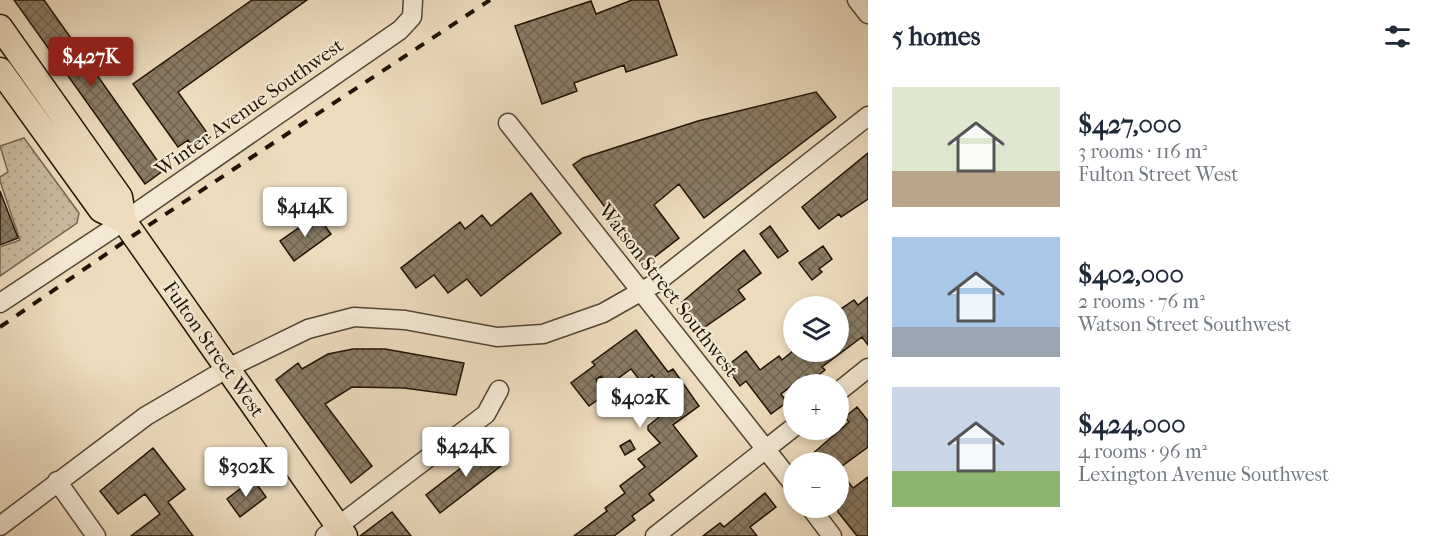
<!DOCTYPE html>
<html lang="en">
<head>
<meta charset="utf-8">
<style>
	:root { --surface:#fff; --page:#f6f6f7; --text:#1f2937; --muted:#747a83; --accent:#8f2418 }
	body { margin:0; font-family:"IM FELL French Canon",serif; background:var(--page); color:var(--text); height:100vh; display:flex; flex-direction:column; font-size:22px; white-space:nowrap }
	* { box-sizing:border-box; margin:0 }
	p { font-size:20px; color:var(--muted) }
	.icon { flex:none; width:33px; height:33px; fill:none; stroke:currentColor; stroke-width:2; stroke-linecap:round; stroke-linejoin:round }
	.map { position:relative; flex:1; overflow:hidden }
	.drawer { display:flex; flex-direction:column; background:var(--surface); width:570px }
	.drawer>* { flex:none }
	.tools { position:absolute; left:783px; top:296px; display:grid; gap:12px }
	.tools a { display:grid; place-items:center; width:66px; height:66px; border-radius:50%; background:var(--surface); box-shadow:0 3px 9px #0003; font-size:30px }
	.price { position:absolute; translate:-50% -51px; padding:0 14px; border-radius:6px; background:#fff; color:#222; font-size:20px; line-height:39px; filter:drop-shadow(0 2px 3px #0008) }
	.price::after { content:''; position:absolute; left:50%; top:36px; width:18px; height:14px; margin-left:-9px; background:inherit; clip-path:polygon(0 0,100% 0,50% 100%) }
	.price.active { background:var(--accent); color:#fff }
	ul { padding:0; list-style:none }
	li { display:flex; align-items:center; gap:18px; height:150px; padding:0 24px }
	li span { display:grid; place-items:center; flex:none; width:168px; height:120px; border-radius:0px; color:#555 }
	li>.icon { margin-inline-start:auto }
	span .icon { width:72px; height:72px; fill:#fffc; stroke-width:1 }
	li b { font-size:26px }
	h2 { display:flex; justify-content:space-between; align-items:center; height:72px; padding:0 24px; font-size:26px }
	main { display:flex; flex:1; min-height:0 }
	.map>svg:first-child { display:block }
</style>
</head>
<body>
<main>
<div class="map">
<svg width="868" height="536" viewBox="0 0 868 536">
	<defs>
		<pattern id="grass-dots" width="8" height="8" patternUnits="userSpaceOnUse" patternTransform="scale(1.5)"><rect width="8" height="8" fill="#c9b99e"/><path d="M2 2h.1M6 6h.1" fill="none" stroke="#ac9e87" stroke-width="1.8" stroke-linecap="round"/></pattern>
		<pattern id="building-cross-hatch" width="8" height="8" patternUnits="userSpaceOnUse" patternTransform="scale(1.5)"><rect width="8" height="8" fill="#8a7b65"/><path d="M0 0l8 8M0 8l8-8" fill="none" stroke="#706451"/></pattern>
	</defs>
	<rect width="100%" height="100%" fill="#ecdbbd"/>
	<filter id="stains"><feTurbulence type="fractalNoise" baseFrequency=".00333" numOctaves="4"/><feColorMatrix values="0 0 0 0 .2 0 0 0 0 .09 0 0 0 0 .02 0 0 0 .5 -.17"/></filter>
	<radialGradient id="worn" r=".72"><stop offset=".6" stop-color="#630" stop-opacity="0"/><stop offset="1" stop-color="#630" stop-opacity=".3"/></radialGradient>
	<path fill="url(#grass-dots)" stroke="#746652" stroke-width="1.5" d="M 24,138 L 79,213 L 77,223 L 0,276 L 0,247 L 20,240 L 0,181 L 0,177 L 8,172 L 0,146 Z"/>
	<path fill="url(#building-cross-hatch)" stroke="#1f1406" stroke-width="1.5" d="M 14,0 L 44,0 L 164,170 L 145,184 Z
		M 252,0 L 307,0 L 178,92 L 210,137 L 194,149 L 188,140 L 178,147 L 133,84 Z
		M 632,0 L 658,0 L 677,55 L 626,72 L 624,65 L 574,83 L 577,91 L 542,104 L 515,26 L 591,1 L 596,14 Z
		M 816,92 L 836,117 L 704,218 L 679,184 L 654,205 L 679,238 L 643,266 L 607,219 L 611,215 L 573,165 L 583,158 L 698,121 Z
		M 868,153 L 868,199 L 841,217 L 839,214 L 819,229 L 802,207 Z
		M 0,191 L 18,238 L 0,245 Z
		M 531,193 L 561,233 L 481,296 L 467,279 L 448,293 L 434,275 L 416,288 L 401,268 L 460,222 L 465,229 L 482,215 L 491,226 Z
		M 317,215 L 331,234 L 294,261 L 280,241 Z
		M 770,226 L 788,251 L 778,258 L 760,234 Z
		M 823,246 L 832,259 L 819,269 L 822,272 L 812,280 L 799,263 Z
		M 744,250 L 761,273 L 738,290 L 745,299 L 702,329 L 682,302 Z
		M 868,297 L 868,345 L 862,337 L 822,367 L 825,370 L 812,380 L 808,375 L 794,384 L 781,394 L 787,402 L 771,414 L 746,381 L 740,386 L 726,367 L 746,351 L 760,370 L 779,356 L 782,360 L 793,351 L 838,351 L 838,311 L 854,300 L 858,305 Z
		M 636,330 L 668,372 L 673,369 L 699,406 L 673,425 L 697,456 L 649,494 L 654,500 L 632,516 L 635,520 L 614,536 L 574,536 L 607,511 L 605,508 L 625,493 L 620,486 L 645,467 L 638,459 L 660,443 L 648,430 L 648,426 L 675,404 L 652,375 L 642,383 L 631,369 L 609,385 L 601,376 L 596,379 L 603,396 L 589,406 L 571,383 L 595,365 L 592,362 Z
		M 353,349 L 385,349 L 464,363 L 456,395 L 404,388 L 352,387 L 325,404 L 372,466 L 351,483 L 276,380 L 298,363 L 302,369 L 328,354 Z
		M 857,407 L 868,421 L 868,447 L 838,469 L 838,462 L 815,462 L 810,456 L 849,422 L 845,417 Z
		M 630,440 L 635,449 L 625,455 L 620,446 Z
		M 492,444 L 506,462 L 440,513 L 426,495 Z
		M 153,448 L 185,489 L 168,502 L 193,536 L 131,536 L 160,514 L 145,494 L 118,514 L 100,491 Z
		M 838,469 L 853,488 L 868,477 L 868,536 L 857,536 L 838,512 Z
		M 253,479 L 266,497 L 240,517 L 227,499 Z
		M 765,493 L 776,507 L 750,527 L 757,536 L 703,536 L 720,523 L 724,527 Z
		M 392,512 L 411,536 L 360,536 Z"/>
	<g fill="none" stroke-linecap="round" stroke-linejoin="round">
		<defs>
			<path id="minor" d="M 857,0 L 868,14
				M 508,123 L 794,485
				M 0,303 L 124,221 L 400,30 L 412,17 L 413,0
				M 838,392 L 868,368
				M 57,481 L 96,536
				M 810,507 L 832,536
				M 0,526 L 146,416 L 228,368 L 308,329 L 354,317 L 405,320 L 497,337 L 543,334 L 603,313 L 656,283 L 868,116
				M 325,536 L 486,414 L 499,390
				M 655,536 L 794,427"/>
			<path id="major" d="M 0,27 L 120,197 L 124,221 L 345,536
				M 0,70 L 101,210 L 124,221"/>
		</defs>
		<use href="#minor" stroke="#524634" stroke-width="21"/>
		<use href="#major" stroke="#1f1406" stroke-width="27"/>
		<use href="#minor" stroke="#f3e8d4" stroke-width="18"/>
		<use href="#major" stroke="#ecdbbd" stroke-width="24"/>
		<path stroke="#1f1406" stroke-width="4" stroke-dasharray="10 10" stroke-linecap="butt" d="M 0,327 L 134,235 L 490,0"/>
	</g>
	<g text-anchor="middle" stroke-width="4.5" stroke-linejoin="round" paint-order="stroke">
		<g font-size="20" fill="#1f1406" stroke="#f3e8d4">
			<text transform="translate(249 107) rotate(-35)" y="7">Winter Avenue Southwest</text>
			<text transform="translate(669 290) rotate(52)" y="7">Watson Street Southwest</text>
			<text transform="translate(214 349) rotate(55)" y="7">Fulton Street West</text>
		</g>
	</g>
	<rect width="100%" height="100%" filter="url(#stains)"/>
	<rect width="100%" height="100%" fill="url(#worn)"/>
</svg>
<div class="tools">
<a><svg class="icon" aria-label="layers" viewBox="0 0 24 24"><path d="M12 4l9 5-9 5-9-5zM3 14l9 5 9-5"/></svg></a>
<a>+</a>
<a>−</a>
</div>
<b class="price active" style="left:91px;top:88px">$427K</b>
<b class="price" style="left:305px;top:238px">$414K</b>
<b class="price" style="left:640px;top:429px">$402K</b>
<b class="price" style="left:466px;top:478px">$424K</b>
<b class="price" style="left:246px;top:498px">$302K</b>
</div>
<section class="drawer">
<h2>5 homes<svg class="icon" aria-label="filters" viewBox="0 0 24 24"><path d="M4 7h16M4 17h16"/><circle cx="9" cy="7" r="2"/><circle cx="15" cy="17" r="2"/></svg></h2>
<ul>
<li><span style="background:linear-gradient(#dfe7d0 70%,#b9a48a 0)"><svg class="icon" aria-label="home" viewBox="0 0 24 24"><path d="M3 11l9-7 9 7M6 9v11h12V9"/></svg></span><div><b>$427,000</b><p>3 rooms · 116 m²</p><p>Fulton Street West</p></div></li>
<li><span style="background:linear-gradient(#a9c7e8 75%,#9aa5b1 0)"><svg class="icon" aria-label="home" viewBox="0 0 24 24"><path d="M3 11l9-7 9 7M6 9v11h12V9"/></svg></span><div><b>$402,000</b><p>2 rooms · 76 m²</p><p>Watson Street Southwest</p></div></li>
<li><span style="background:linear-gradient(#c9d6e8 70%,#8fb573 0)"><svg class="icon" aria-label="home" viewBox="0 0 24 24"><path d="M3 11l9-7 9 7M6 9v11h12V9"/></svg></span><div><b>$424,000</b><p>4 rooms · 96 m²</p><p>Lexington Avenue Southwest</p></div></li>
</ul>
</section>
</main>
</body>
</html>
